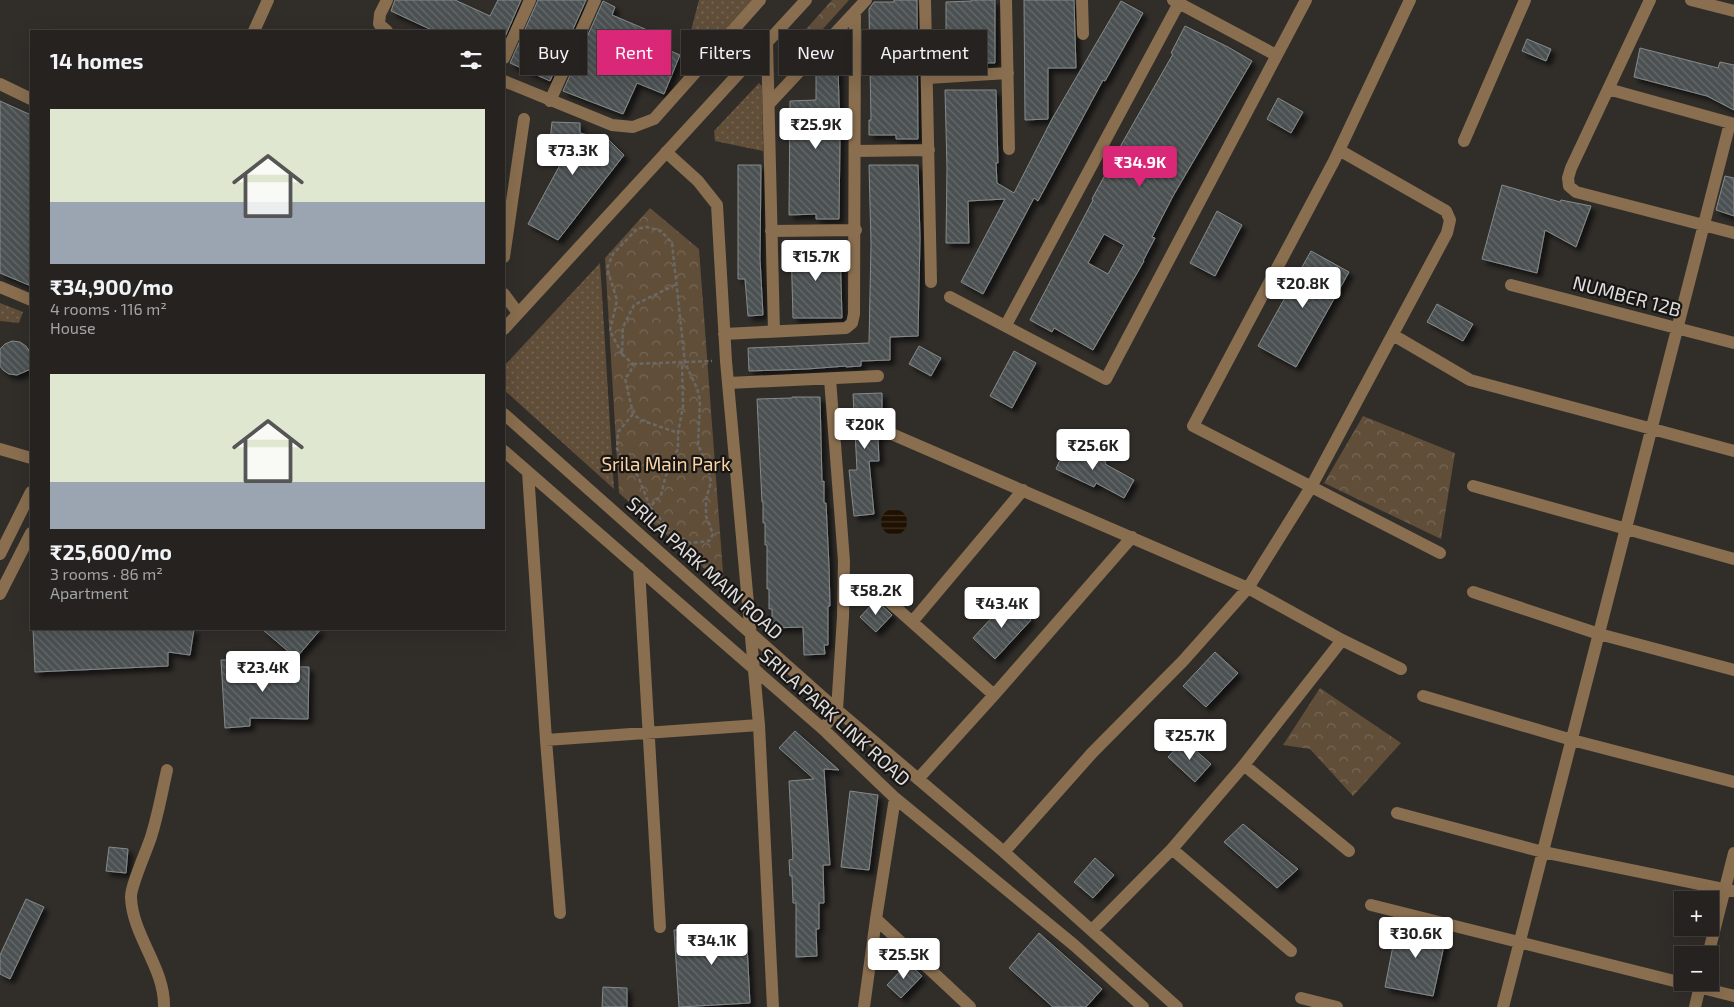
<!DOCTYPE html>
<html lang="en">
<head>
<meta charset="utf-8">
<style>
	:root { --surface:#252220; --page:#2d2a29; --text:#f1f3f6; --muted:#a3a4a5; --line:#423f3e; --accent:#db2777 }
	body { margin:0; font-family:"Exo 2",sans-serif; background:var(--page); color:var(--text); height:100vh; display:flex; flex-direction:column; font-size:19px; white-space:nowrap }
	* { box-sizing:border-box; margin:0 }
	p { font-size:16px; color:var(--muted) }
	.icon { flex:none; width:28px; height:28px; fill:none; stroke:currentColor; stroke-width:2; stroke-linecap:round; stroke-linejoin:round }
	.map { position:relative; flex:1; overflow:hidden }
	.details { position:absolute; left:30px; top:30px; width:475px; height:600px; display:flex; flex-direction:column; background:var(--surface); border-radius:0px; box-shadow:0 5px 20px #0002,0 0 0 1px var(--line) }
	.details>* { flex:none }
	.hud { position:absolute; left:520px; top:30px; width:475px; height:45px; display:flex; gap:10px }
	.fabs { position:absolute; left:1674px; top:891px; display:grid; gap:10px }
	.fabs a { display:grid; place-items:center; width:45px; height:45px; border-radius:0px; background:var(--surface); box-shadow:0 5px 20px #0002,0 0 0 1px var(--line); font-size:25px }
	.price { position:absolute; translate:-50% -42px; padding:0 11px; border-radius:5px; background:#fff; color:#222; font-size:16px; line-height:32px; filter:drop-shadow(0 1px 2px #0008) }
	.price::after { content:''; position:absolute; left:50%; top:30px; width:15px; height:11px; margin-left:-8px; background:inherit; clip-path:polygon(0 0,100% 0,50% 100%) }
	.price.on { background:var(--accent); color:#fff }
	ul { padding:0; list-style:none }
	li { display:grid; align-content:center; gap:10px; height:265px; padding:0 20px }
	li span { display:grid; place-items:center; height:155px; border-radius:0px; color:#555 }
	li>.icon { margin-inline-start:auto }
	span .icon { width:90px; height:90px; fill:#fffc; stroke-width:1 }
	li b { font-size:21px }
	h2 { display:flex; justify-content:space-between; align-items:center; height:60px; padding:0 20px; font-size:21px }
	.chip { padding:0 18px; border-radius:0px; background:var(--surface); box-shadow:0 5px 20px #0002,0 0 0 1px var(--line); font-size:18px; line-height:45px }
	.chip.on { background:var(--accent); color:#fff }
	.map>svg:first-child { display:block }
</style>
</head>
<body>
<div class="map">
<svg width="1734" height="1007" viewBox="0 0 1734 1007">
	<defs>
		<pattern id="grass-dots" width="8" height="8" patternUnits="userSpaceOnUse" patternTransform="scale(1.25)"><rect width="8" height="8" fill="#604e39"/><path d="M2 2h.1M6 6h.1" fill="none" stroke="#766755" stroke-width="1.8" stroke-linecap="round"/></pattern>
		<pattern id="forest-crowns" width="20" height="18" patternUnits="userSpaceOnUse" patternTransform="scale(1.25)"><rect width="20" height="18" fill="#604e39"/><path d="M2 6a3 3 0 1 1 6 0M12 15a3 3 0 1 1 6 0" fill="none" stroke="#766755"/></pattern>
		<pattern id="water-rules" width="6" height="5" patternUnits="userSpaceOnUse" patternTransform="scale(1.25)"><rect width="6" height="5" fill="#1f1001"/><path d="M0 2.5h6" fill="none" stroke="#3f3225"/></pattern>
		<pattern id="building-back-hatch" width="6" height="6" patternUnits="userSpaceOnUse" patternTransform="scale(1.25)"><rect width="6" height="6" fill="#4c5152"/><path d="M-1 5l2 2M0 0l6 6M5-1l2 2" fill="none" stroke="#666a6a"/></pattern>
		<filter id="shadow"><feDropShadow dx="4.5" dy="4.5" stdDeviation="2.5" flood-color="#0009"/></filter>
	</defs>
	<rect width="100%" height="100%" fill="#312e2a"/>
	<path fill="url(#grass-dots)" d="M 699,0 L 764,0 L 691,82 L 681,69 Z
		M 759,83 L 762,86 L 763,151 L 715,141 L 714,131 Z
		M 600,263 L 614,489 L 504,390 L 504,366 Z
		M 0,303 L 23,312 L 19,323 L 0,321 Z"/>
	<path fill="url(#forest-crowns)" d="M 832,0 L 849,0 L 786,70 L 784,54 Z
		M 650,208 L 699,249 L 724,586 L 619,493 L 605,258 Z
		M 1363,416 L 1455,453 L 1441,539 L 1324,483 Z
		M 1320,688 L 1401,743 L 1353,796 L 1310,749 L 1283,745 Z"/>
	<path fill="url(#water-rules)" d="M881 522a13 13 0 1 1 26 0a13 13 0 1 1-26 0Z"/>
	<path fill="url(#building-back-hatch)" stroke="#848a8b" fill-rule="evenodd" filter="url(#shadow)" d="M 395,0 L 455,0 L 490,16 L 498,0 L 521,0 L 504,39 L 504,31 L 434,31 L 391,11 Z
		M 538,0 L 586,0 L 550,81 L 510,63 Z
		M 894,0 L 917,0 L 918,139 L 896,139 L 896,135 L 869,135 L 869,120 L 871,120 L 869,9 L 874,2 L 894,2 Z
		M 972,0 L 995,0 L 995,63 L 946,62 L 946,2 L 972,1 Z
		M 1024,0 L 1074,0 L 1076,68 L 1048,68 L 1048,119 L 1025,120 Z
		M 603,1 L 615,7 L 612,15 L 659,35 L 654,44 L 680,55 L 664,94 L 637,83 L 623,114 L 563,91 Z
		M 1121,1 L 1143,13 L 1105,81 L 1103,80 L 1038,201 L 1034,198 L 983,294 L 961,282 L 1005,199 L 968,201 L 969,243 L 946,243 L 947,168 L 945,90 L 996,90 L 998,163 L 996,163 L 997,183 L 1014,193 L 1052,119 Z
		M 1185,26 L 1228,47 L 1252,61 L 1173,196 L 1152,237 L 1155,238 L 1143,261 L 1144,261 L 1093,350 L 1054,328 L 1052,332 L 1030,320 L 1093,200 L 1092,199 L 1105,175 L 1104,175 L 1173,54 L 1171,53 ZM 1104,234 L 1124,245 L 1108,274 L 1088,263 Z
		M 1527,39 L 1551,49 L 1546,61 L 1522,51 Z
		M 1640,48 L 1718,68 L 1720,62 L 1734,65 L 1734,110 L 1707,96 L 1634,77 Z
		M 816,66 L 838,66 L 840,139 L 839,219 L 816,219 L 816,214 L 789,215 L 790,101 L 816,100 Z
		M 1278,98 L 1303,112 L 1291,133 L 1267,119 Z
		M 0,101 L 31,115 L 31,286 L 0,273 Z
		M 552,122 L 580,123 L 580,133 L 600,138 L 605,136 L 624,155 L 558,240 L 528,224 L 561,163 L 548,160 Z
		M 738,165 L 761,165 L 760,259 L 763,315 L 748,316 L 745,279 L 738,279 Z
		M 869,165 L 918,165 L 920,238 L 918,336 L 890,337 L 890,360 L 861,361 L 861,366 L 846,367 L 846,366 L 807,369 L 749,371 L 748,348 L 869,343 L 871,244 Z
		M 1725,176 L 1734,178 L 1734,216 L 1716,210 Z
		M 1502,185 L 1560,202 L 1561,200 L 1591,206 L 1576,247 L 1545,230 L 1537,273 L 1482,259 Z
		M 1217,211 L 1242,225 L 1215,276 L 1190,263 Z
		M 791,245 L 840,245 L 842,318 L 793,318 Z
		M 1311,251 L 1349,272 L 1296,367 L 1258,346 Z
		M 1437,304 L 1473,324 L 1463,341 L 1427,322 Z
		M 12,341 L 20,342 L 26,346 L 30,352 L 31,369 L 17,375 L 9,374 L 3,370 L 0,366 L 0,349 L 5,344 Z
		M 919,346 L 941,358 L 931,376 L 909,364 Z
		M 1014,351 L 1036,363 L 1012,408 L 990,396 Z
		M 882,393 L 882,412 L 881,413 L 881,427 L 879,432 L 880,437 L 878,437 L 879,461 L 869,461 L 874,514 L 854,516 L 849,470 L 857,470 L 853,394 Z
		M 792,397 L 820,397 L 822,482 L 824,481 L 824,503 L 826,503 L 829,566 L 830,606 L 828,606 L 828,645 L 824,645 L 825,654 L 804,655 L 803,627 L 772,628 L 772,609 L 769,609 L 769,589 L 767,589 L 767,545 L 765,545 L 765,523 L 763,523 L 763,502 L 762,502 L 757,399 L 792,398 Z
		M 1067,444 L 1106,462 L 1105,464 L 1134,480 L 1124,498 L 1096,483 L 1094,487 L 1056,469 Z
		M 876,600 L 892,615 L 876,632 L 860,617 Z
		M 1008,600 L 1031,620 L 995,659 L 973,638 Z
		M 33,629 L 194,629 L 190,655 L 168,652 L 168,666 L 35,672 Z
		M 262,629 L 321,629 L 296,658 Z
		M 1215,652 L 1238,673 L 1206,707 L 1183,686 Z
		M 247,659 L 247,666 L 309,667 L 308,719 L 250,718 L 250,726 L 225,728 L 221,660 Z
		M 795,731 L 839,770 L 824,769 L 830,865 L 823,865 L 824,903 L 819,903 L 819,929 L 816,929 L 817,956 L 796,957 L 796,903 L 793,903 L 792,876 L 790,876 L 789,860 L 793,859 L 789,781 L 814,779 L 779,748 Z
		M 1184,740 L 1211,764 L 1195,782 L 1168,757 Z
		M 850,791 L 878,795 L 869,870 L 841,867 Z
		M 1243,824 L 1298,869 L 1277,888 L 1224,842 Z
		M 109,847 L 128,849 L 126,873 L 106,871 Z
		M 1095,858 L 1114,875 L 1093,898 L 1074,882 Z
		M 26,899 L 44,907 L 10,979 L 0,974 L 0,955 Z
		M 1398,920 L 1447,932 L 1433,996 L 1385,987 Z
		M 746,925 L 750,1003 L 679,1007 L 674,930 Z
		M 1039,933 L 1102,989 L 1086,1007 L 1053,1007 L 1009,968 Z
		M 908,963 L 922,976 L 901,998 L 887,985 Z
		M 603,987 L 627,988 L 627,1007 L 602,1007 Z"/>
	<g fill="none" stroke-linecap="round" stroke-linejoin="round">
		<path stroke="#6b6965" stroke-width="2.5" stroke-dasharray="4 2.5" stroke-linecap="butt" d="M 675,285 L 634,305 L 623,327 L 622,354 L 610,331 L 617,300 L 607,268 L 613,254 L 637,229 L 647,227 L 661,231 L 672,243 L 685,363 L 697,388 L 700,400 L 698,445 L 707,464 L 711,482 L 706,499 L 706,516 L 713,534 L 709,541 L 690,543 L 670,530 L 650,507 L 661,495 L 668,467 L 678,449 L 678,433 L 683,406 L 682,362
			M 622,354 L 633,364 L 630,373 L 625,378 L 633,414 L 641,420 L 678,433
			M 633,364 L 712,361
			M 633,414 L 618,432 L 617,449 L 627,465 L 638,476 L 650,507"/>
		<path stroke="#896e4f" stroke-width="12" d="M 387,0 L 380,14 L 379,24 L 387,31
			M 925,0 L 931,282
			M 1006,0 L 1009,149
			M 1082,0 L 1083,34
			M 1173,0 L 1276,55
			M 1410,0 L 1334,161 L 1193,426 L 1440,553
			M 1650,0 L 1571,168 L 1568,178 L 1569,186 L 1576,192 L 1734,233
			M 1691,0 L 1734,11
			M 254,31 L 268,0
			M 767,42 L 774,332
			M 504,58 L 530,0
			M 928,78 L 1008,73
			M 504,81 L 612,125 L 633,127 L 654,119 L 760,0
			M 0,84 L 31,99
			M 1608,89 L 1734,124
			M 550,101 L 595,0
			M 769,104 L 866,0
			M 1464,141 L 1525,0
			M 855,151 L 929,150
			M 666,152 L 698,181 L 717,205 L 726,361 L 759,725 L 773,1007
			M 771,231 L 856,230
			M 504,257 L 524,119
			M 1511,285 L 1734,343
			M 0,287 L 31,300
			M 504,294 L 518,313
			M 950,297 L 1106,379 L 1306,0
			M 1006,325 L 1179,3
			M 504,329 L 806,0
			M 724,334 L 846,328 L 852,323 L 854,314 L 855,13
			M 1393,335 L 1470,380 L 1734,451
			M 729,383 L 878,376
			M 504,414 L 837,710 L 1004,852 L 1177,1007
			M 887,432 L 1248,588 L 1342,640 L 1244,765 L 1172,849 L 1092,930
			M 0,449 L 31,458
			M 504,451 L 823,729 L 895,798 L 1074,945 L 1143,1007
			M 528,472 L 546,740 L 560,913
			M 1473,486 L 1734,559
			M 0,554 L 31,492
			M 639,568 L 660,927
			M 875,589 L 994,695
			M 1473,592 L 1599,634 L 1734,670
			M 0,594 L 31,533
			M 912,622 L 1023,490
			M 1342,640 L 1401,669
			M 1423,696 L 1572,740 L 1734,782
			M 823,729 L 837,710 L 843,617 L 844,561 L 830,379
			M 546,740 L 759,725
			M 1244,765 L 1349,851
			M 918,779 L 994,695 L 1132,537
			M 1397,813 L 1543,852 L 1734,891
			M 1172,849 L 1291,951
			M 1004,852 L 1092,753 L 1183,661 L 1248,588 L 1311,487 L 1447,233 L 1450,220 L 1446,211 L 1339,150
			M 1371,905 L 1734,996
			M 876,919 L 895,798
			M 1708,955 L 1734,853
			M 1301,998 L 1337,1007
			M 164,1007 C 165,968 133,937 131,898 C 130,887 147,850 151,837 C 158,815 162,792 167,770
			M 864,1007 L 876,919 L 970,1007
			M 1503,1007 L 1730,123
			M 1695,1007 L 1701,982"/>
	</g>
	<g text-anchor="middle" stroke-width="4.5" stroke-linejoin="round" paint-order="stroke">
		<g font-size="19" fill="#e0dedc" stroke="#171615">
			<text transform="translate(1627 296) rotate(15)" y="7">NUMBER 12B</text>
			<text transform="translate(705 568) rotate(42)" y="7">SRILA PARK MAIN ROAD</text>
			<text transform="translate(835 717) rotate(42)" y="7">SRILA PARK LINK ROAD</text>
		</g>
		<g font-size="19" fill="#fcd3a5" stroke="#171615">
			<text x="666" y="471">Srila Main Park</text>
		</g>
	</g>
</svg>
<div class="fabs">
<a>+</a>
<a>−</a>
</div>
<b class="price" style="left:816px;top:150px">₹25.9K</b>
<b class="price" style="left:573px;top:176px">₹73.3K</b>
<b class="price on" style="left:1140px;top:188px">₹34.9K</b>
<b class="price" style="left:816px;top:282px">₹15.7K</b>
<b class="price" style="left:1303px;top:309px">₹20.8K</b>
<b class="price" style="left:865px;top:450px">₹20K</b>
<b class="price" style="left:1093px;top:471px">₹25.6K</b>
<b class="price" style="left:876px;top:616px">₹58.2K</b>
<b class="price" style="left:1002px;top:629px">₹43.4K</b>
<b class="price" style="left:263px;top:693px">₹23.4K</b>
<b class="price" style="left:1190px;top:761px">₹25.7K</b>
<b class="price" style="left:1416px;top:959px">₹30.6K</b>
<b class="price" style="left:712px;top:966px">₹34.1K</b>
<b class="price" style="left:904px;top:980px">₹25.5K</b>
<div class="hud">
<a class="chip">Buy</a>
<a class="chip on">Rent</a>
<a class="chip">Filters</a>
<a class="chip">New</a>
<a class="chip">Apartment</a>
</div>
<section class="details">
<h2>14 homes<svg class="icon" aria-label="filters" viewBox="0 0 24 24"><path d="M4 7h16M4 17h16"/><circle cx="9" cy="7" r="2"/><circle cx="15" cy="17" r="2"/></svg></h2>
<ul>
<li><span style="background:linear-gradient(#dfe7d0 60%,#9aa5b1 0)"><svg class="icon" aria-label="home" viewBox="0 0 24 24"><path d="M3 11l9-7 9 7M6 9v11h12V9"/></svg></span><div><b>₹34,900/mo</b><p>4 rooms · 116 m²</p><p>House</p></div></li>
<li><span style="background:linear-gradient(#dfe7d0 70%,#9aa5b1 0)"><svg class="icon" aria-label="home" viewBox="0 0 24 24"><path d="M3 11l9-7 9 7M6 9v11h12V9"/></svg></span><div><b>₹25,600/mo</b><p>3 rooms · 86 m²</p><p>Apartment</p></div></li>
</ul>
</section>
</div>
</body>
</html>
